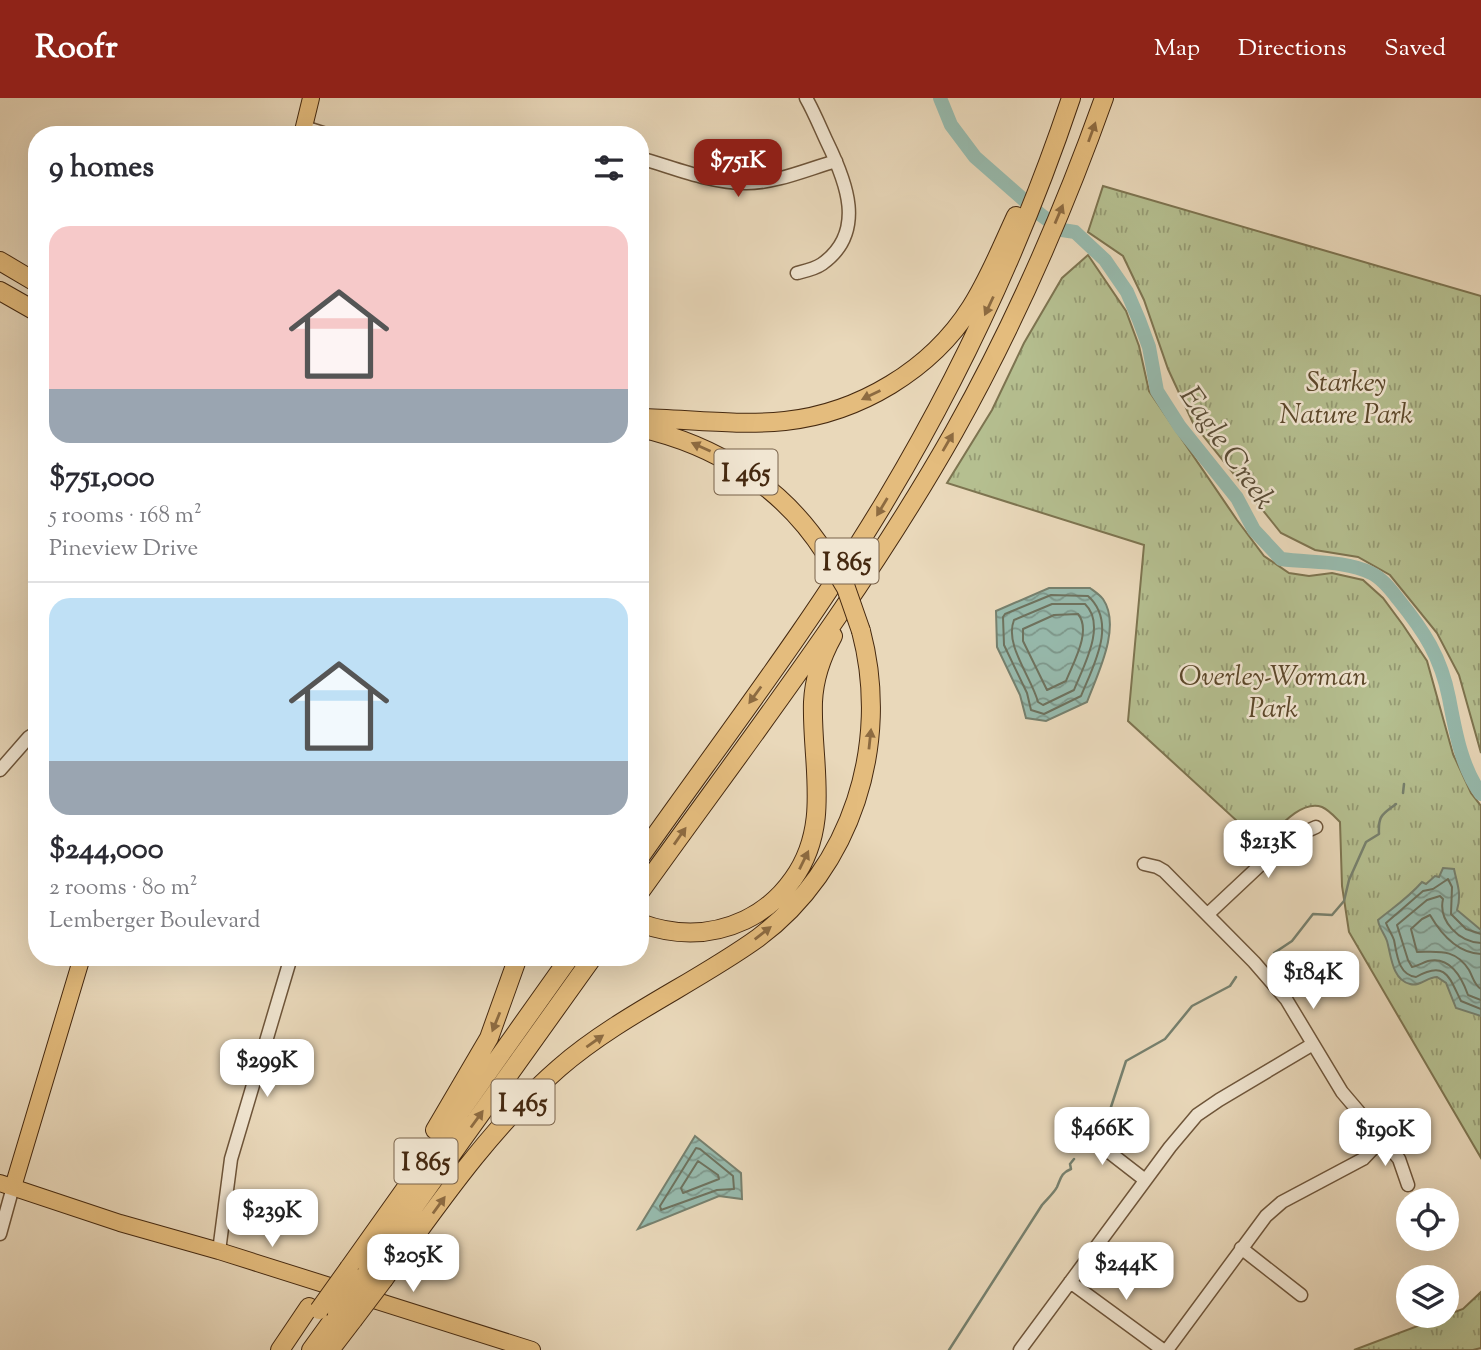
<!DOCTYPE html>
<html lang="en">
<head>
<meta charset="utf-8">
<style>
	:root { --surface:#fff; --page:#f7f7f7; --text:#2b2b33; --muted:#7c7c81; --line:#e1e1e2; --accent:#8f2418 }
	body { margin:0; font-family:"Sorts Mill Goudy",serif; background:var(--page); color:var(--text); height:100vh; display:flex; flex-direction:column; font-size:26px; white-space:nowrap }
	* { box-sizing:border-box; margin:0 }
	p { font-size:23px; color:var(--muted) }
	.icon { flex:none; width:38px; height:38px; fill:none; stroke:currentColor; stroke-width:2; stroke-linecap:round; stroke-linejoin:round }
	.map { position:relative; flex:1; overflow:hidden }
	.panel { position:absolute; left:28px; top:28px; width:621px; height:840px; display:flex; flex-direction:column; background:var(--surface); border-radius:28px; box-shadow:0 7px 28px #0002 }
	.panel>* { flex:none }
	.fabs { position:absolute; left:1396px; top:1090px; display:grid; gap:14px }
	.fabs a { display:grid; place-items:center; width:63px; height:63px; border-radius:50%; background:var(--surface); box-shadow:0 7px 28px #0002; font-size:35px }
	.price { position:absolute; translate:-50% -60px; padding:0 16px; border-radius:14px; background:#fff; color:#222; font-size:23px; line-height:46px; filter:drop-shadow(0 2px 4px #0008) }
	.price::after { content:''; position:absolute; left:50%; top:42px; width:21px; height:16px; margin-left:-10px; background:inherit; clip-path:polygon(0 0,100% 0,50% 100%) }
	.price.selected { background:var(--accent); color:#fff }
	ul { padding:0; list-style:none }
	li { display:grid; align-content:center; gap:14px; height:371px; padding:0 21px }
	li+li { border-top:2px solid var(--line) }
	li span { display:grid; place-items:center; height:217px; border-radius:21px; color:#555 }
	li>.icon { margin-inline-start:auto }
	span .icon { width:126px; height:126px; fill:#fffc; stroke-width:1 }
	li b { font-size:30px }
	h2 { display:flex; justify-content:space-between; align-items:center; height:84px; padding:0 21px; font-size:30px }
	header { display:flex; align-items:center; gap:42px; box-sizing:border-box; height:98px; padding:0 35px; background:var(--accent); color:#fff }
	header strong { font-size:33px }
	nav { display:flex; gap:38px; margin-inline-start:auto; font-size:24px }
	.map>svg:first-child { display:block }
</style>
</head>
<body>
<header>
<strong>Roofr</strong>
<nav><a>Map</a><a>Directions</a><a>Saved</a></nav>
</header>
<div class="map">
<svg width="1481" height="1252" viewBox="0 0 1481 1252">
	<defs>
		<pattern id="park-tufts" width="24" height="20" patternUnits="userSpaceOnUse" patternTransform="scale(1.75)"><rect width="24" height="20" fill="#b5bf90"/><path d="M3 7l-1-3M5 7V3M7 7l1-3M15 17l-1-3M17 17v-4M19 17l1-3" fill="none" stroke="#959b74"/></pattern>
		<pattern id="water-waves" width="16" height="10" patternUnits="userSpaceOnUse" patternTransform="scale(1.75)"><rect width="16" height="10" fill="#97baad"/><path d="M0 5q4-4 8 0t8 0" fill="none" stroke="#7d978b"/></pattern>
	</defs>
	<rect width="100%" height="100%" fill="#e9d8ba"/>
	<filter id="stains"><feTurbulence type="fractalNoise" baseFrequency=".00286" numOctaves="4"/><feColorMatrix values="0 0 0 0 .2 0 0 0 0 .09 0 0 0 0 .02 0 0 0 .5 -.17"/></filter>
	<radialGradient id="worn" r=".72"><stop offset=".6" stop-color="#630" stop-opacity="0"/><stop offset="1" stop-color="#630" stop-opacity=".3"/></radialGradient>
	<path fill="url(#park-tufts)" stroke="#7d7450" stroke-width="2" d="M 1103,88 L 1481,198 L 1481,655 L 1459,577 L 1437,535 L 1390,477 L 1358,459 L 1315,452 L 1281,435 L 1193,325 L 1168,271 L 1144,202 L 1123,158 L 1088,134 Z
		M 1088,157 L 1126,213 L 1139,248 L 1149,293 L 1237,422 L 1264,458 L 1289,475 L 1309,478 L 1332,475 L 1363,482 L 1383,500 L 1403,527 L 1427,563 L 1453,656 L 1471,695 L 1481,708 L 1481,1060 L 1349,834 L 1342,788 L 1340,724 C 1335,719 1329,712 1322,709 C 1300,701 1276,733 1262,746 L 1128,623 L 1144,447 L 947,385 L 992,312 L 1024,245 L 1062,180 Z
		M 1481,1194 L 1481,1250 L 1473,1252 L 1354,1252 L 1463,1211 Z"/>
	<path fill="url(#water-waves)" stroke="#76806e" stroke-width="2" d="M 1049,490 L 1090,490 C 1094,493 1100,497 1103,501 C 1122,529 1097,577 1087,604 L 1046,623 L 1026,620 L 1020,597 L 997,549 L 996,513 Z
		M 1443,770 L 1454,771 C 1457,786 1462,795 1457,812 L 1481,832 L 1481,918 L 1456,910 L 1446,885 L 1437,879 C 1427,879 1420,889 1410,886 C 1392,882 1391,857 1387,843 C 1384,835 1379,830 1378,822 C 1394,809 1408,800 1422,784 L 1426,786 L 1435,778 L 1439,779 Z
		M 695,1038 L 741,1075 L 742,1101 L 719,1098 L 638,1131 Z"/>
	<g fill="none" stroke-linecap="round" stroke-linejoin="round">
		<path stroke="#6e725e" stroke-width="2" d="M 1051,497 L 1088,498 C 1118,525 1093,568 1081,598 L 1044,616 L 1031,612 L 1027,595 L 1004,547 L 1003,519 L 1005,516 Z
			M 1052,506 L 1085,506 C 1107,527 1083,569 1074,592 L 1043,607 L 1038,604 C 1032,580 1004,547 1014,522 Z
			M 1078,516 C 1092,533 1073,565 1066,583 L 1047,592 L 1023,543 L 1023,531 L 1054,517 Z
			M 1481,836 L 1466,831 L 1451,816 L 1452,789 L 1448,781 L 1433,791 L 1423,793 L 1386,825 C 1388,831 1392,836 1394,842 C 1397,856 1398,877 1416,879 C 1446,862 1449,879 1461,903 L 1481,911
			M 1481,845 C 1459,844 1438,823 1443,801 L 1440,798 L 1427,802 L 1397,827 L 1408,862 L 1412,869 C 1418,868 1422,865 1428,863 C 1450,858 1462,880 1468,897 L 1481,902
			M 1481,856 C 1458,855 1441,836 1430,817 L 1422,821 L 1411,831 L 1417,854 C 1438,854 1455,850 1469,872 C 1473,879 1474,887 1481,891
			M 696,1050 L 700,1051 L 733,1078 L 734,1091 L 717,1092 L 661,1112 L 660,1108 Z
			M 698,1063 L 718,1077 L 719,1081 L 683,1095 L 681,1090 Z"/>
		<path stroke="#76806e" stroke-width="2.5" d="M 1403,695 L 1404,686
			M 1274,855 L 1292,843 L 1313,816 L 1332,817 L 1344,803 L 1349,782 L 1366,744 L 1379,736 C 1378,717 1382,717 1396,706
			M 1103,1020 L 1110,1012 L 1126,963 L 1165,941 L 1192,908 L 1230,888 L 1236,879
			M 949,1252 L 1042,1107 C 1046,1102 1054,1095 1057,1089 C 1061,1080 1061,1075 1071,1071 L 1070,1066 L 1074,1061"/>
		<path stroke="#97baad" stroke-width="14" d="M 940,0 L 951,27 L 975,59 L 1041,117 L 1062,132 L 1075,134 L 1105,162 L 1127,194 L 1139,222 L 1149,249 L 1157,293 L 1180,329 L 1237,400 L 1254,432 L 1281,461 C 1310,465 1345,462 1371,475 C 1382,480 1391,492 1398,501 C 1424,533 1441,559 1449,600 C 1455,631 1461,669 1481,696"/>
		<defs>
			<path id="minor" d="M 304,29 L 329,37
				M 640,60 C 675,70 710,85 746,85 C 777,85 808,71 836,63
				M 797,175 C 805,173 815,171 822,166 C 867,134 846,83 827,44 C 820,29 814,14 806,0
				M 0,672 L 29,639 L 37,634
				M 1144,766 L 1157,769 L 1164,773 L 1254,864 L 1286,901 L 1342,994 L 1399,1061 L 1408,1087
				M 1208,816 L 1287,742 L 1316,729
				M 1078,1030 L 1145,1082
				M 0,1136 L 13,1089
				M 1241,1150 L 1301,1197
				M 219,1153 L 231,1061 L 291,859
				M 1070,1184 L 1163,1252
				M 1020,1252 L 1170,1049 L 1197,1017 L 1219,1002 L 1313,946
				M 1167,1252 L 1266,1118 L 1282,1104 L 1363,1061 L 1382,1041"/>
			<path id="major" d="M 302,37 L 311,0
				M 0,1085 L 120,1125 L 219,1153 L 532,1252
				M 13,1089 L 82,859"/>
			<path id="highway" d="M 0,163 L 37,185
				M 0,193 L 37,214
				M 640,320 C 688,321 737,328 785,323 C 859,315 931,272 971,209 C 989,181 1002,148 1016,118
				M 640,330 C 716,347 783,389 825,455
				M 640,759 C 724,640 813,524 887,400 C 963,273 1024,140 1071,0
				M 640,794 C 748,643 863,495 954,334 C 1014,227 1063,115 1104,0
				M 640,825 C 675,838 711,838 745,822 C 764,813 781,798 793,781 C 832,727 811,665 813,604 C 814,581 822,558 833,538
				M 435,1032 L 489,940 L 518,859
				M 349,1170 L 570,859
				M 366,1176 L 593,859
				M 384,1181 C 437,1108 490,1030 559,970 C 619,918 694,886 758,840 C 852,770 891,646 861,533
				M 280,1252 L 309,1209
				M 311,1252 L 337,1216
				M 330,1252 L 353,1222"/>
		</defs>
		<use href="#minor" stroke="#6e553a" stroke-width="15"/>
		<use href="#major" stroke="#452910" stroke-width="18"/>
		<use href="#highway" stroke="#452910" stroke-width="20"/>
		<use href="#minor" stroke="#f1e6d2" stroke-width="12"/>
		<use href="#major" stroke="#e4bc7d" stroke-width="16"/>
		<use href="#highway" stroke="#e4bc7d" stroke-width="18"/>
		<defs>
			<path id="highway-bridge" d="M 825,455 L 846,490 L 861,533
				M 319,1212 L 349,1170
				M 337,1216 L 366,1176
				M 353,1222 L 384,1181"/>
		</defs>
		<use href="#highway-bridge" stroke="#452910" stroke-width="20" stroke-linecap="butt"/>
		<use href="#highway-bridge" stroke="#e4bc7d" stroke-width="18"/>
	</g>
	<defs><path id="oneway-solid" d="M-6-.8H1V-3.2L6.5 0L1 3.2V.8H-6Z" transform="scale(1.75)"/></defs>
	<g fill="#8d6b41">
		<use href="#oneway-solid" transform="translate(1092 34) rotate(-70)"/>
		<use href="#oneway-solid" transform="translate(1059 116) rotate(-67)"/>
		<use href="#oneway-solid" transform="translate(989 208) rotate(115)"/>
		<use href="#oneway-solid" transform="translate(871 297) rotate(154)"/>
		<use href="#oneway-solid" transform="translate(948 344) rotate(-60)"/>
		<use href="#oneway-solid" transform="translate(701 349) rotate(-156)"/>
		<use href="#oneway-solid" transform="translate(882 409) rotate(121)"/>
		<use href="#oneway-solid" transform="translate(755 597) rotate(126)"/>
		<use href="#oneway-solid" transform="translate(870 641) rotate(-84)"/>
		<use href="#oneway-solid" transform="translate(680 738) rotate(-55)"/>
		<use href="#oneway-solid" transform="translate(804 762) rotate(-64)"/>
		<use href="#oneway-solid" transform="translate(763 835) rotate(-38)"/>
		<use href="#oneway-solid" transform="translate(496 924) rotate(112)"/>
		<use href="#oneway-solid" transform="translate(595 943) rotate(-35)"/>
		<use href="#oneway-solid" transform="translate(477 1021) rotate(-54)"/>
		<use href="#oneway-solid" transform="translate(439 1107) rotate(-54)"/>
	</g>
	<g text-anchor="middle" stroke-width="5" stroke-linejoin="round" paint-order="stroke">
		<g fill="#f1e6d2" stroke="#79624a" stroke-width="2">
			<rect x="714.5" y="351.5" width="63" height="45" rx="5"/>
			<rect x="815.5" y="440.5" width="63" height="45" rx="5"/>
			<rect x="491.5" y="981.5" width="63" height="45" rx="5"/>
			<rect x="394.5" y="1040.5" width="63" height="45" rx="5"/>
		</g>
		<g font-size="26" font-weight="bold" fill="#452910">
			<text x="746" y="383">I 465</text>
			<text x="847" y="472">I 865</text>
			<text x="523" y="1013">I 465</text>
			<text x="426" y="1072">I 865</text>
		</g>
		<g font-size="28" font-style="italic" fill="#5b472a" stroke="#f1e6d2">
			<text x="1346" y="293">Starkey<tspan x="1346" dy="32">Nature Park</tspan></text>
			<text x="1273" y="587">Overley-Worman<tspan x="1273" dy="32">Park</tspan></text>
		</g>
		<g font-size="30" font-style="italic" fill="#5a4d37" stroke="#f1e6d2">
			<text transform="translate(1228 349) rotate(55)" y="10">Eagle Creek</text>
		</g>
	</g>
	<rect width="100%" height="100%" filter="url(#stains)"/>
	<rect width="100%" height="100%" fill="url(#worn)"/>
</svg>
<div class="fabs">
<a><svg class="icon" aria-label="locate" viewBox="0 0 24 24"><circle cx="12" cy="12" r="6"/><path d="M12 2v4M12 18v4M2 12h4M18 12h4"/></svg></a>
<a><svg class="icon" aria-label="layers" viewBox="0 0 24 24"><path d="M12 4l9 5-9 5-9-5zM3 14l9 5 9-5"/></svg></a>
</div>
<b class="price selected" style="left:738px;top:101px">$751K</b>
<b class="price" style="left:1268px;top:782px">$213K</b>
<b class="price" style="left:1313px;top:913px">$184K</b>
<b class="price" style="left:267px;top:1001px">$299K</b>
<b class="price" style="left:1102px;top:1069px">$466K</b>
<b class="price" style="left:1385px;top:1070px">$190K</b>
<b class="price" style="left:272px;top:1151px">$239K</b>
<b class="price" style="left:413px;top:1196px">$205K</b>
<b class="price" style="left:1126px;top:1204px">$244K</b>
<section class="panel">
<h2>9 homes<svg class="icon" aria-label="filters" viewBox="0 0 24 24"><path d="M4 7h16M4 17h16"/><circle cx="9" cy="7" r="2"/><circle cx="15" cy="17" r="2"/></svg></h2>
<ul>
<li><span style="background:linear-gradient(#f6c9c9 75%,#9aa5b1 0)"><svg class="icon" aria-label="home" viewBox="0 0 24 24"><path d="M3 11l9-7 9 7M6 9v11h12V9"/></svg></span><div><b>$751,000</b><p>5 rooms · 168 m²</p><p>Pineview Drive</p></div></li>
<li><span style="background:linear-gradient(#bfe0f5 75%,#9aa5b1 0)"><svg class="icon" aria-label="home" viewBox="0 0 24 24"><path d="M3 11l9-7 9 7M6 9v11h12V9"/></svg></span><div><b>$244,000</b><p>2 rooms · 80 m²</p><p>Lemberger Boulevard</p></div></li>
</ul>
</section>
</div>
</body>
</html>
